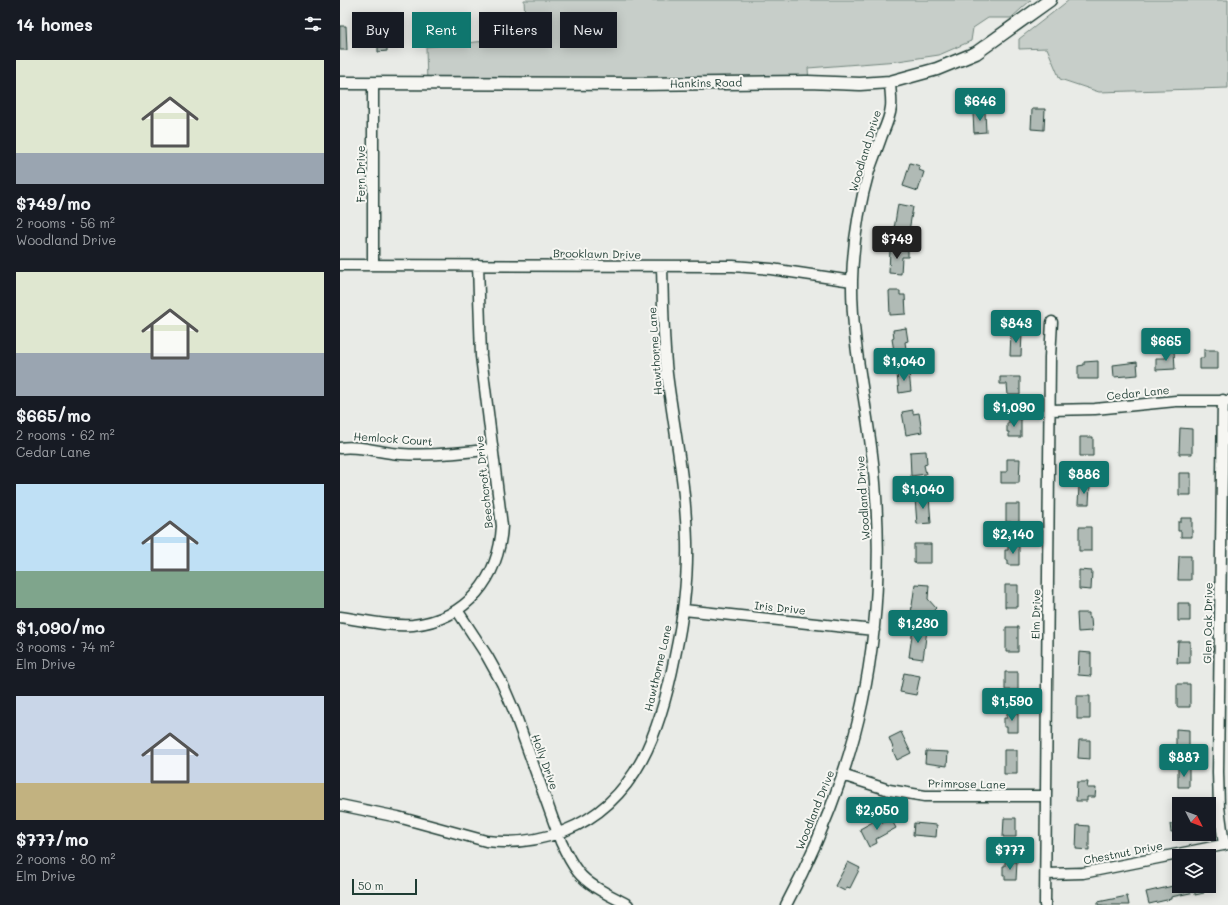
<!DOCTYPE html>
<html lang="en">
<head>
<meta charset="utf-8">
<style>
	:root { --surface:#171b24; --page:#20242c; --text:#f1f3f6; --muted:#9ea1a6; --accent:#0f766e }
	body { margin:0; font-family:Mali,sans-serif; background:var(--page); color:var(--text); height:100vh; display:flex; flex-direction:column; font-size:15px; white-space:nowrap }
	* { box-sizing:border-box; margin:0 }
	p { font-size:13px; color:var(--muted) }
	.icon { flex:none; width:22px; height:22px; fill:none; stroke:currentColor; stroke-width:2; stroke-linecap:round; stroke-linejoin:round }
	.map { position:relative; flex:1; overflow:hidden }
	.drawer { display:flex; flex-direction:column; background:var(--surface); width:340px }
	.drawer>* { flex:none }
	.guide { position:absolute; left:12px; top:12px; width:380px; height:36px; display:flex; gap:8px }
	.needle { width:26px; rotate:132deg }
	.buttons { position:absolute; left:832px; top:797px; display:grid; gap:8px }
	.buttons a { display:grid; place-items:center; width:44px; height:44px; border-radius:0px; background:var(--surface); box-shadow:0 2px 10px #0003; font-size:20px }
	.scale { position:absolute; left:12px; bottom:10px; width:65px; box-sizing:border-box; padding-left:4px; border:2px solid #1f3d34; border-top:0; font-size:11px; line-height:14px; white-space:nowrap; color:#1f3d34; -webkit-text-stroke:3px #f6f6f2; paint-order:stroke }
	.price { position:absolute; translate:-50% -34px; padding:0 9px; border-radius:4px; background:var(--accent); color:#fff; font-size:13px; line-height:26px; filter:drop-shadow(0 1px 2px #0008) }
	.price::after { content:''; position:absolute; left:50%; top:24px; width:12px; height:9px; margin-left:-6px; background:inherit; clip-path:polygon(0 0,100% 0,50% 100%) }
	.price.selected { background:#222; color:#fff }
	ul { padding:0; list-style:none }
	li { display:grid; align-content:center; gap:8px; height:212px; padding:0 16px }
	li span { display:grid; place-items:center; height:124px; border-radius:0px; color:#555 }
	li>.icon { margin-inline-start:auto }
	span .icon { width:72px; height:72px; fill:#fffc; stroke-width:1 }
	li b { font-size:17px }
	h2 { display:flex; justify-content:space-between; align-items:center; height:48px; padding:0 16px; font-size:17px }
	.pill { padding:0 14px; border-radius:0px; background:var(--surface); box-shadow:0 2px 10px #0003; font-size:14px; line-height:36px }
	.pill.selected { background:var(--accent); color:#fff }
	main { display:flex; flex:1; min-height:0 }
	.map>svg:first-child { display:block }
</style>
</head>
<body>
<main>
<section class="drawer">
<h2>14 homes<svg class="icon" aria-label="filters" viewBox="0 0 24 24"><path d="M4 7h16M4 17h16"/><circle cx="9" cy="7" r="2"/><circle cx="15" cy="17" r="2"/></svg></h2>
<ul>
<li><span style="background:linear-gradient(#dfe7d0 75%,#9aa5b1 0)"><svg class="icon" aria-label="home" viewBox="0 0 24 24"><path d="M3 11l9-7 9 7M6 9v11h12V9"/></svg></span><div><b>$749/mo</b><p>2 rooms · 56 m²</p><p>Woodland Drive</p></div></li>
<li><span style="background:linear-gradient(#dfe7d0 65%,#9aa5b1 0)"><svg class="icon" aria-label="home" viewBox="0 0 24 24"><path d="M3 11l9-7 9 7M6 9v11h12V9"/></svg></span><div><b>$665/mo</b><p>2 rooms · 62 m²</p><p>Cedar Lane</p></div></li>
<li><span style="background:linear-gradient(#bfe0f5 70%,#7fa58c 0)"><svg class="icon" aria-label="home" viewBox="0 0 24 24"><path d="M3 11l9-7 9 7M6 9v11h12V9"/></svg></span><div><b>$1,090/mo</b><p>3 rooms · 74 m²</p><p>Elm Drive</p></div></li>
<li><span style="background:linear-gradient(#c9d6e8 70%,#c2b280 0)"><svg class="icon" aria-label="home" viewBox="0 0 24 24"><path d="M3 11l9-7 9 7M6 9v11h12V9"/></svg></span><div><b>$777/mo</b><p>2 rooms · 80 m²</p><p>Elm Drive</p></div></li>
</ul>
</section>
<div class="map">
<svg width="888" height="905" viewBox="0 0 888 905">
	<rect width="100%" height="100%" fill="#e9ebe7"/>
	<filter id="ink" filterUnits="userSpaceOnUse"><feTurbulence type="fractalNoise" baseFrequency=".025" numOctaves="2"/><feDisplacementMap in="SourceGraphic" scale="8" xChannelSelector="R" yChannelSelector="G"/><feConvolveMatrix kernelMatrix="1 2 1 2 8 2 1 2 1" color-interpolation-filters="sRGB"/></filter>
	<g filter="url(#ink)">
		<path fill="#c7cec9" stroke="#73867e" d="M 184,0 L 691,0 L 671,18 L 648,18 L 633,28 L 631,41 L 599,55 L 558,61 L 468,68 L 469,82 L 87,84 L 86,47 L 186,37 Z
			M 729,0 L 888,0 L 888,88 L 759,92 L 720,79 L 707,48 L 679,49 L 679,39 Z"/>
		<path fill="#b0bab5" stroke="#1f3d34" d="M 0,26 L 6,26 L 7,50 L 0,50 Z
			M 38,31 L 47,31 L 47,51 L 38,52 Z
			M 692,109 L 705,109 L 704,130 L 691,129 Z
			M 645,112 L 646,132 L 634,133 L 633,113 Z
			M 570,163 L 580,166 L 579,170 L 584,172 L 578,191 L 563,186 Z
			M 558,204 L 573,207 L 569,231 L 554,229 Z
			M 550,249 L 568,250 L 568,257 L 562,257 L 561,274 L 549,273 Z
			M 549,291 L 560,291 L 560,295 L 565,295 L 566,314 L 550,315 Z
			M 566,328 L 568,341 L 565,342 L 567,356 L 555,357 L 552,339 L 554,338 L 553,330 Z
			M 671,332 L 682,333 L 681,356 L 670,356 Z
			M 826,350 L 834,350 L 835,369 L 816,370 L 816,358 L 826,358 Z
			M 864,350 L 878,350 L 878,369 L 860,369 L 860,358 L 864,358 Z
			M 758,361 L 758,379 L 738,379 L 738,366 L 744,365 L 744,362 Z
			M 797,362 L 798,375 L 774,377 L 773,365 Z
			M 569,372 L 571,391 L 559,393 L 557,374 Z
			M 660,377 L 680,377 L 680,395 L 668,395 L 667,384 L 660,384 Z
			M 573,410 L 573,414 L 579,413 L 582,432 L 566,435 L 562,412 Z
			M 669,419 L 681,419 L 681,437 L 669,437 L 669,432 L 667,432 L 667,423 L 669,423 Z
			M 840,428 L 852,429 L 852,454 L 839,454 Z
			M 740,437 L 753,437 L 753,456 L 740,456 Z
			M 586,451 L 587,464 L 584,465 L 586,474 L 571,476 L 570,452 Z
			M 667,459 L 680,459 L 679,483 L 661,483 L 661,472 L 667,472 Z
			M 839,473 L 851,473 L 851,495 L 839,495 Z
			M 739,486 L 750,486 L 749,504 L 738,504 Z
			M 589,497 L 591,523 L 577,524 L 575,498 Z
			M 666,504 L 679,504 L 679,522 L 666,522 Z
			M 841,518 L 852,518 L 852,537 L 841,537 L 841,531 L 838,531 L 838,522 L 841,522 Z
			M 739,527 L 751,527 L 751,551 L 739,551 Z
			M 574,544 L 591,544 L 591,563 L 574,563 Z
			M 668,546 L 679,546 L 679,565 L 668,565 L 668,560 L 665,560 L 665,550 L 668,550 Z
			M 839,556 L 851,556 L 851,580 L 838,580 Z
			M 739,570 L 752,571 L 751,590 L 739,589 Z
			M 575,584 L 589,585 L 588,599 L 596,608 L 590,614 L 571,613 Z
			M 665,585 L 678,585 L 678,607 L 665,607 Z
			M 838,603 L 850,603 L 850,621 L 838,621 Z
			M 737,613 L 749,613 L 749,618 L 751,618 L 752,631 L 738,632 Z
			M 666,627 L 678,627 L 678,652 L 666,652 Z
			M 573,628 L 587,630 L 583,659 L 569,657 Z
			M 838,641 L 850,641 L 850,663 L 837,663 Z
			M 739,652 L 751,653 L 751,676 L 738,675 Z
			M 665,672 L 678,672 L 678,690 L 665,690 Z
			M 564,673 L 580,676 L 576,695 L 560,692 Z
			M 837,684 L 850,684 L 850,707 L 837,707 Z
			M 737,696 L 750,696 L 750,719 L 737,719 Z
			M 667,713 L 678,713 L 678,732 L 667,732 L 667,727 L 664,727 L 664,718 L 667,718 Z
			M 836,729 L 849,730 L 849,748 L 836,747 Z
			M 561,732 L 571,753 L 557,760 L 553,751 L 554,750 L 549,738 Z
			M 739,740 L 750,740 L 750,759 L 738,758 Z
			M 664,750 L 677,750 L 677,774 L 664,774 Z
			M 586,751 L 608,752 L 607,766 L 585,763 Z
			M 838,768 L 849,768 L 849,787 L 838,787 Z
			M 737,782 L 748,782 L 747,788 L 756,788 L 755,797 L 747,797 L 747,801 L 736,801 Z
			M 540,818 L 543,823 L 551,819 L 556,828 L 536,839 L 537,843 L 529,847 L 520,829 Z
			M 664,818 L 676,818 L 676,837 L 663,837 Z
			M 574,823 L 597,825 L 596,837 L 573,835 Z
			M 830,824 L 839,824 L 839,831 L 831,832 Z
			M 737,825 L 749,826 L 749,850 L 736,849 Z
			M 508,862 L 520,868 L 510,888 L 507,887 L 505,891 L 495,886 Z
			M 665,862 L 677,862 L 676,880 L 665,880 L 665,875 L 663,875 L 663,866 L 665,866 Z
			M 833,886 L 867,886 L 868,889 L 864,890 L 864,893 L 855,895 L 855,892 L 831,897 L 831,899 L 809,904 L 806,892 Z
			M 787,896 L 789,905 L 758,905 L 758,902 Z"/>
		<g fill="none" stroke-linecap="round" stroke-linejoin="round">
			<defs>
				<path id="minor" d="M 33,83 L 33,265
					M 0,265 L 393,266 L 431,269 L 512,281
					M 883,400 L 878,772 L 879,807 L 884,845
					M 710,410 L 755,409 L 836,401 L 888,401
					M 0,448 C 20,445 41,453 61,454 C 92,456 122,453 153,449
					M 117,610 L 147,656 L 162,683 L 174,711 L 221,842 C 226,853 231,863 238,872 C 250,887 272,896 288,905
					M 344,610 L 534,630
					M 0,617 C 23,620 49,627 73,625 C 127,619 159,578 162,526 L 141,356 L 138,265
					M 502,775 L 549,790 L 585,796 L 706,796
					M 0,805 L 58,817 L 146,841 C 173,844 198,841 224,831 C 298,802 321,728 335,656 C 343,618 348,581 347,542 C 346,485 334,430 327,374 C 323,338 323,302 322,266
					M 706,874 L 743,873 L 888,844
					M 446,905 C 468,864 487,820 502,776 C 534,683 543,581 535,483 C 530,415 511,348 512,280 C 513,244 519,206 529,171 C 533,159 538,147 542,135 C 546,126 550,117 551,107 C 552,99 550,90 550,82
					M 705,905 L 710,357 L 712,322"/>
				<path id="major" d="M 0,83 L 297,84 L 468,82 L 520,84 L 550,82 L 597,69 L 636,53 L 710,0"/>
			</defs>
			<use href="#minor" stroke="#1f3d34" stroke-width="13"/>
			<use href="#major" stroke="#1f3d34" stroke-width="15"/>
			<use href="#minor" stroke="#f6f6f2" stroke-width="10"/>
			<use href="#major" stroke="#f6f6f2" stroke-width="12"/>
		</g>
	</g>
	<g text-anchor="middle" stroke-width="4" stroke-linejoin="round" paint-order="stroke">
		<g font-size="11" fill="#1f3d34" stroke="#f6f6f2">
			<text transform="translate(366 83) rotate(-1)" y="4">Hankins Road</text>
			<text transform="translate(525 151) rotate(-73)" y="4">Woodland Drive</text>
			<text transform="translate(21 174) rotate(-90)" y="4">Fern Drive</text>
			<text transform="translate(257 254) rotate(1)" y="4">Brooklawn Drive</text>
			<text transform="translate(315 351) rotate(-94)" y="4">Hawthorne Lane</text>
			<text transform="translate(798 393) rotate(-6)" y="4">Cedar Lane</text>
			<text transform="translate(53 439) rotate(4)" y="4">Hemlock Court</text>
			<text transform="translate(144 482) rotate(-96)" y="4">Beechcroft Drive</text>
			<text transform="translate(523 498) rotate(-94)" y="4">Woodland Drive</text>
			<text transform="translate(440 608) rotate(6)" y="4">Iris Drive</text>
			<text transform="translate(696 614) rotate(-89)" y="4">Elm Drive</text>
			<text transform="translate(868 623) rotate(-89)" y="4">Glen Oak Drive</text>
			<text transform="translate(318 668) rotate(-77)" y="4">Hawthorne Lane</text>
			<text transform="translate(205 762) rotate(70)" y="4">Holly Drive</text>
			<text transform="translate(627 784) rotate(1)" y="4">Primrose Lane</text>
			<text transform="translate(475 810) rotate(-68)" y="4">Woodland Drive</text>
			<text transform="translate(783 853) rotate(-11)" y="4">Chestnut Drive</text>
		</g>
	</g>
</svg>
<div class="buttons">
<a><svg class="needle" viewBox="-14 -14 28 28"><path d="M0-13l5 13h-10z" fill="#e53935"/><path d="M0 13l5-13h-10z" fill="#9ea1a6"/></svg></a>
<a><svg class="icon" aria-label="layers" viewBox="0 0 24 24"><path d="M12 4l9 5-9 5-9-5zM3 14l9 5 9-5"/></svg></a>
</div>
<div class="scale">50 m</div>
<b class="price" style="left:640px;top:122px">$646</b>
<b class="price selected" style="left:557px;top:260px">$749</b>
<b class="price" style="left:676px;top:344px">$843</b>
<b class="price" style="left:826px;top:362px">$665</b>
<b class="price" style="left:564px;top:382px">$1,040</b>
<b class="price" style="left:674px;top:428px">$1,090</b>
<b class="price" style="left:744px;top:495px">$886</b>
<b class="price" style="left:583px;top:510px">$1,040</b>
<b class="price" style="left:673px;top:555px">$2,140</b>
<b class="price" style="left:578px;top:644px">$1,230</b>
<b class="price" style="left:672px;top:722px">$1,590</b>
<b class="price" style="left:844px;top:778px">$887</b>
<b class="price" style="left:537px;top:831px">$2,050</b>
<b class="price" style="left:670px;top:871px">$777</b>
<div class="guide">
<a class="pill">Buy</a>
<a class="pill selected">Rent</a>
<a class="pill">Filters</a>
<a class="pill">New</a>
</div>
</div>
</main>
</body>
</html>
